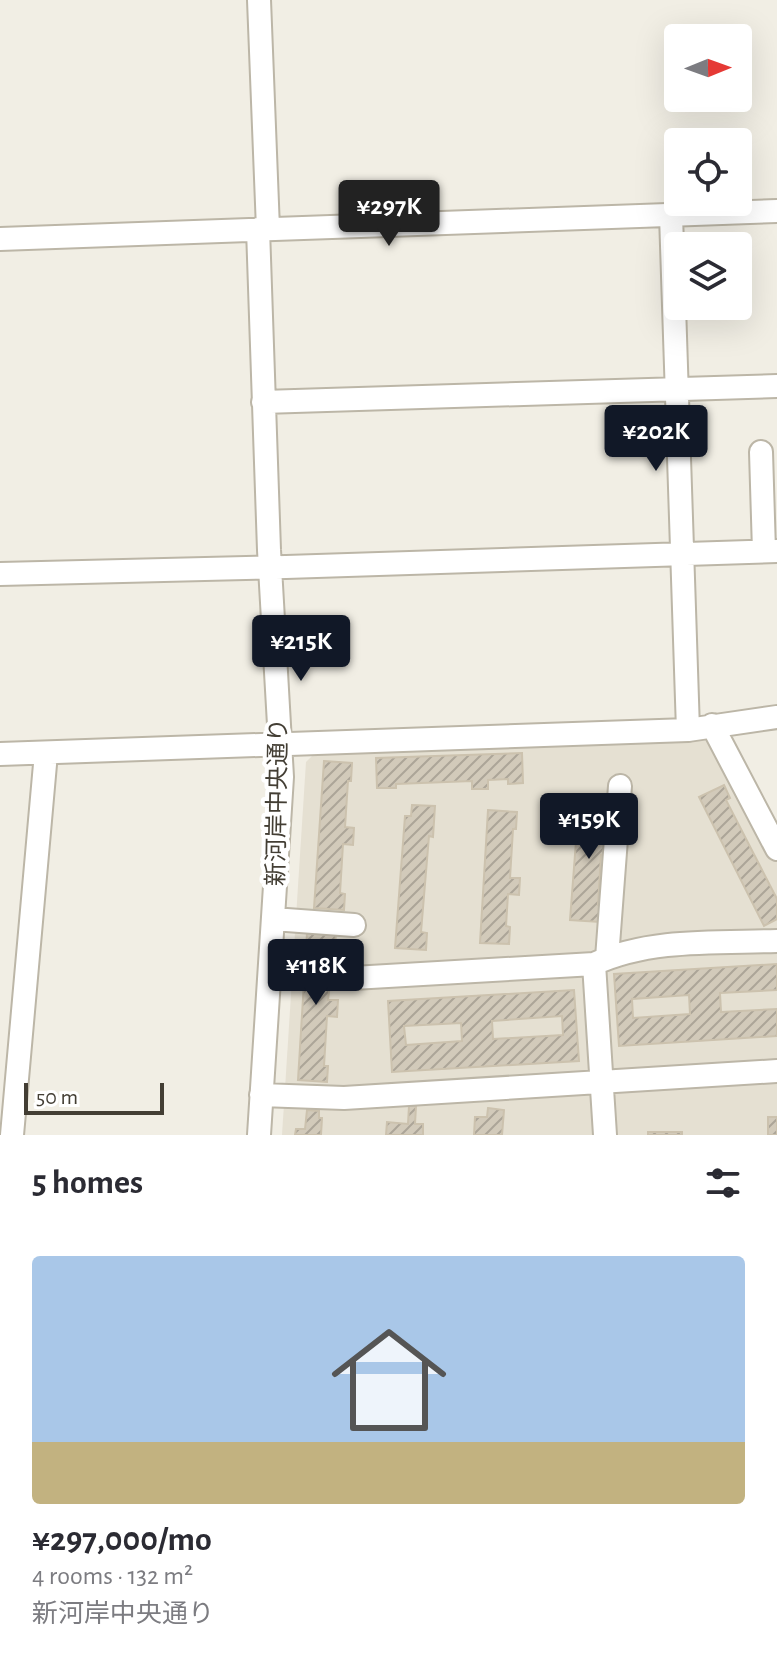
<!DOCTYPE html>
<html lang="en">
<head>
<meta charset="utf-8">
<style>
	:root { --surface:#fff; --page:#f7f7f7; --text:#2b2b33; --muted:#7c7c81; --accent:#111827 }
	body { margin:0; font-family:"Alegreya Sans","Noto Sans JP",sans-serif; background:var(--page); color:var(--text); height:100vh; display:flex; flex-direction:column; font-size:30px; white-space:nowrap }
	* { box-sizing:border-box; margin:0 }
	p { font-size:26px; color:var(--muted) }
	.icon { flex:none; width:44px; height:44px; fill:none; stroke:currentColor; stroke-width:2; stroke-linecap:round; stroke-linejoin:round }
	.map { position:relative; height:1135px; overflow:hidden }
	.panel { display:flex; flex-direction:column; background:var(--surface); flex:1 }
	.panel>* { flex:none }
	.needle { width:52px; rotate:89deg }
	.controls { position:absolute; left:664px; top:24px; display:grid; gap:16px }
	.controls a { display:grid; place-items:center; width:88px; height:88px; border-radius:8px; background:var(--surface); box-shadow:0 8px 32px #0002; font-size:40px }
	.scale { position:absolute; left:24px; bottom:20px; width:140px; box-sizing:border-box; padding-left:8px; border:4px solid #433e34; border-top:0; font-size:22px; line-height:28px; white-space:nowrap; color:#433e34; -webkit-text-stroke:6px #fff; paint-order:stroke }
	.price { position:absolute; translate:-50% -68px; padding:0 18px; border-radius:8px; background:var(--accent); color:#fff; font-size:26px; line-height:52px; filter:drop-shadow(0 2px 4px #0008) }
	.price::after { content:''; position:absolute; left:50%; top:48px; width:24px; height:18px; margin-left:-12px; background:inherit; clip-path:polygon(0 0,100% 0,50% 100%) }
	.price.selected { background:#222; color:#fff }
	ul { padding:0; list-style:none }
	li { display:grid; align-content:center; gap:16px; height:424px; padding:0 32px }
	li span { display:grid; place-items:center; height:248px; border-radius:8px; color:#555 }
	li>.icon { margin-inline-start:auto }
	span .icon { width:144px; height:144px; fill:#fffc; stroke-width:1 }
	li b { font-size:34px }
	h2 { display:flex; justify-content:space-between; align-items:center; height:96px; padding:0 32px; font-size:34px }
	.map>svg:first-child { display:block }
</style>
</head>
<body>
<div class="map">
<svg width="777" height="1135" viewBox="0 0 777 1135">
	<defs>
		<pattern id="building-hatch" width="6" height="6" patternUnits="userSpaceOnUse" patternTransform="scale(2)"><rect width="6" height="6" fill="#d2caba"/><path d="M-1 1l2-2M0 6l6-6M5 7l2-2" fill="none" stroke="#aca598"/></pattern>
	</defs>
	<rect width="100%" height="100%" fill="#f1eee4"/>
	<path fill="#e5e0d2" d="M 703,737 L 717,746 L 777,860 L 777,1135 L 282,1135 L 306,762 L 318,750 Z"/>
	<path fill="url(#building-hatch)" stroke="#ccc2ae" stroke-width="2" fill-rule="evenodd" d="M 522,753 L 523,783 L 508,784 L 508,779 L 488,780 L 488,789 L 472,789 L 472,781 L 396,784 L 396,788 L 377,788 L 376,758 Z
		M 324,761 L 352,763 L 351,781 L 348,781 L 345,827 L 354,828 L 353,845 L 343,844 L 340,893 L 345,894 L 344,910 L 314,908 Z
		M 724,785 L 730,798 L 726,800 L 777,899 L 777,919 L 764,926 L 699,797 Z
		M 579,802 L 610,805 L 608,824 L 604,824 L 602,841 L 612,842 L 611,856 L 601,855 L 598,905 L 602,905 L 600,922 L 570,920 Z
		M 412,805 L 435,806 L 433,837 L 429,836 L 421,932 L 427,933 L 426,950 L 395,948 L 405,816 L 411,816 Z
		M 488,810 L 517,812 L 516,829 L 513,829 L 510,878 L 520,878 L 519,895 L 508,894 L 506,926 L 510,927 L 509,944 L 480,943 Z
		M 307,933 L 336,935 L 328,1000 L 338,1000 L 337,1017 L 327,1016 L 324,1066 L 328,1066 L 327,1082 L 298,1080 Z
		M 777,964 L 777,990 L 720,993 L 721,1012 L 777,1009 L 777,1036 L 619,1046 L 614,974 ZM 689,995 L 690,1014 L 633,1018 L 632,999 Z
		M 574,990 L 579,1061 L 392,1072 L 388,1001 ZM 562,1016 L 563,1035 L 493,1039 L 492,1021 ZM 461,1023 L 462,1041 L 406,1045 L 404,1026 Z
		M 409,1106 L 416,1106 L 415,1124 L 423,1124 L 423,1135 L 386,1135 L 387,1122 L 408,1124 Z
		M 488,1108 L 504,1110 L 502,1135 L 474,1135 L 475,1117 L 487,1117 Z
		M 307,1110 L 319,1111 L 319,1118 L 322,1118 L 321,1135 L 295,1135 L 296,1129 L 305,1129 Z
		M 768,1117 L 777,1117 L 777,1135 L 768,1135 Z
		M 648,1132 L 682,1132 L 682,1135 L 648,1135 Z"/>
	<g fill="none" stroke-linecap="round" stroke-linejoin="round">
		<defs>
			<path id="minor" d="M 259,0 L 268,229
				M 671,215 L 688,730
				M 258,229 L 269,550 L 282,777 L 259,1135
				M 0,239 L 777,211
				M 263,402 L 777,386
				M 761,452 L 764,551
				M 0,574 L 286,567 L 777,551
				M 712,725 L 777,849
				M 0,754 L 688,730 L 777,717
				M 273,919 L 354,925
				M 607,958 L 620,786
				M 594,964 L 605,1135
				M 353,978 L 594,964 C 650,938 717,943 777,941
				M 261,1095 L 344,1098 L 777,1071
				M 12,1135 L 46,753"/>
		</defs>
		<use href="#minor" stroke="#bcb6a7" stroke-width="26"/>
		<use href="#minor" stroke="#fff" stroke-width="22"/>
	</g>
	<g text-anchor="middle" stroke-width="8" stroke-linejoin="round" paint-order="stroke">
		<g font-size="24" fill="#433e34" stroke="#fff">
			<text transform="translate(277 802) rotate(-89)" y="8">新河岸中央通り</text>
		</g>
	</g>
</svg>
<div class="controls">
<a><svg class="needle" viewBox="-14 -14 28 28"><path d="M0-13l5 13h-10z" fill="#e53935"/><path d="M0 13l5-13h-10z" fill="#7c7c81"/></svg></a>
<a><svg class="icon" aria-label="locate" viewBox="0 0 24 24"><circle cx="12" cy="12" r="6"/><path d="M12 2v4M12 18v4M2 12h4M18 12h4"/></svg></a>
<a><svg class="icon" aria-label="layers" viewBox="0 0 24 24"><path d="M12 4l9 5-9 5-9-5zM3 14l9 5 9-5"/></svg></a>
</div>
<div class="scale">50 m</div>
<b class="price selected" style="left:389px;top:248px">¥297K</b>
<b class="price" style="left:656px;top:473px">¥202K</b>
<b class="price" style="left:301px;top:683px">¥215K</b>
<b class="price" style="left:589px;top:861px">¥159K</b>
<b class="price" style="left:316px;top:1007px">¥118K</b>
</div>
<section class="panel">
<h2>5 homes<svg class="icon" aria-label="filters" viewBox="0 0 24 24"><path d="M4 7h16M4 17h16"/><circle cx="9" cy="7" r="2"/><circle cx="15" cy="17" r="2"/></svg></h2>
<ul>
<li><span style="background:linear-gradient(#a9c7e8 75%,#c2b280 0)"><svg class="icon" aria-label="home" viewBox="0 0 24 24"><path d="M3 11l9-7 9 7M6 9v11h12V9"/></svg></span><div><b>¥297,000/mo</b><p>4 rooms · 132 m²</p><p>新河岸中央通り</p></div></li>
</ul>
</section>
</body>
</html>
